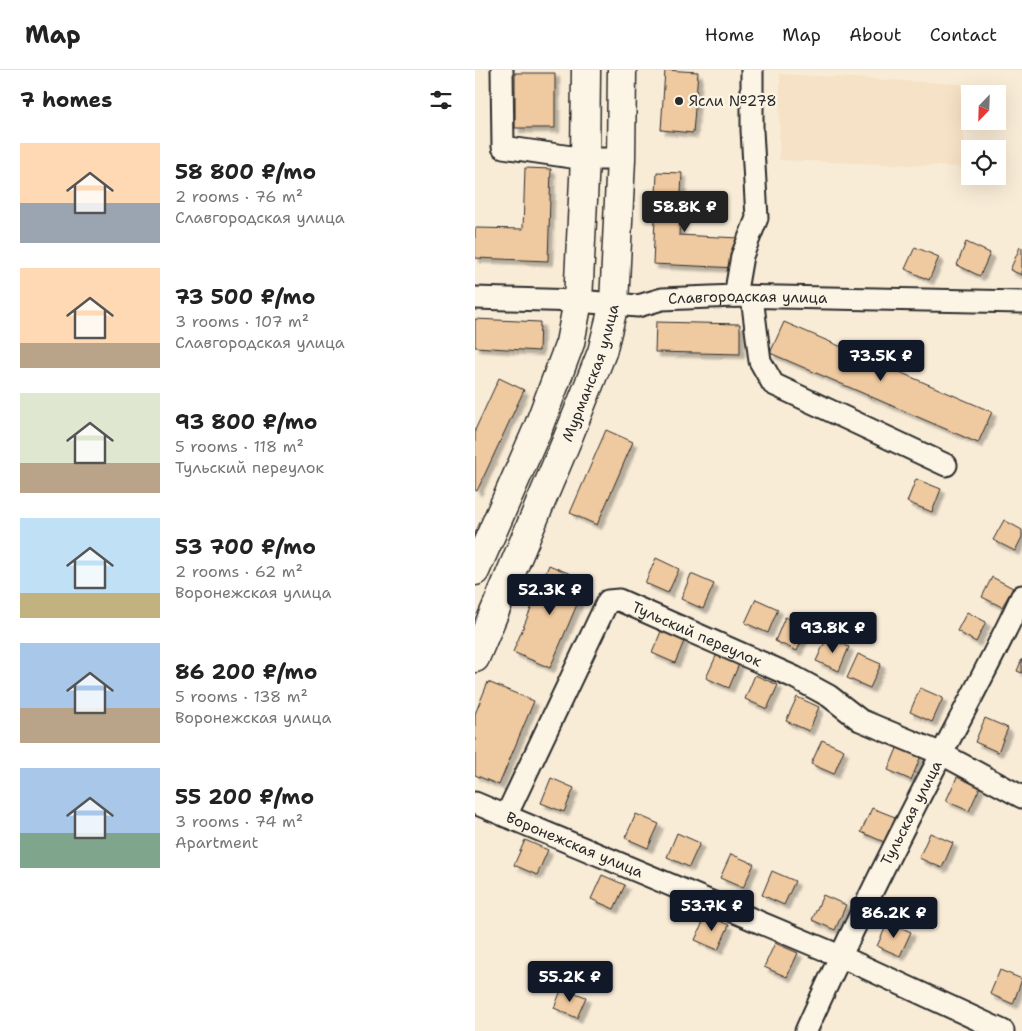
<!DOCTYPE html>
<html lang="en">
<head>
<meta charset="utf-8">
<style>
	:root { --surface:#fff; --page:#f2f2f2; --text:#222; --muted:#767676; --line:#e0e0e0; --accent:#111827 }
	body { margin:0; font-family:"Shantell Sans",sans-serif; background:var(--page); color:var(--text); height:100vh; display:flex; flex-direction:column; font-size:19px; white-space:nowrap }
	* { box-sizing:border-box; margin:0 }
	p { font-size:16px; color:var(--muted) }
	.icon { flex:none; width:28px; height:28px; fill:none; stroke:currentColor; stroke-width:2; stroke-linecap:round; stroke-linejoin:round }
	.map { position:relative; flex:1; overflow:hidden }
	.side { display:flex; flex-direction:column; background:var(--surface); width:475px }
	.side>* { flex:none }
	.needle { width:32px; rotate:203deg }
	.buttons { position:absolute; left:486px; top:15px; display:grid; gap:10px }
	.buttons a { display:grid; place-items:center; width:45px; height:45px; border-radius:0px; background:var(--surface); box-shadow:0 5px 20px #0002; font-size:25px }
	.price { position:absolute; translate:-50% -42px; padding:0 11px; border-radius:5px; background:var(--accent); color:#fff; font-size:16px; line-height:32px; filter:drop-shadow(0 1px 2px #0008) }
	.price::after { content:''; position:absolute; left:50%; top:30px; width:15px; height:11px; margin-left:-8px; background:inherit; clip-path:polygon(0 0,100% 0,50% 100%) }
	.price.current { background:#222; color:#fff }
	ul { padding:0; list-style:none }
	li { display:flex; align-items:center; gap:15px; height:125px; padding:0 20px }
	li span { display:grid; place-items:center; flex:none; width:140px; height:100px; border-radius:0px; color:#555 }
	li>.icon { margin-inline-start:auto }
	span .icon { width:60px; height:60px; fill:#fffc; stroke-width:1 }
	li b { font-size:21px }
	h2 { display:flex; justify-content:space-between; align-items:center; height:60px; padding:0 20px; font-size:21px }
	header { display:flex; align-items:center; gap:30px; box-sizing:border-box; height:70px; padding:0 25px; background:var(--surface); border-bottom:1px solid var(--line) }
	header strong { font-size:24px }
	nav { display:flex; gap:28px; margin-inline-start:auto; font-size:18px }
	main { display:flex; flex:1; min-height:0 }
	.map>svg:first-child { display:block }
</style>
</head>
<body>
<header>
<strong>Map</strong>
<nav><a>Home</a><a>Map</a><a>About</a><a>Contact</a></nav>
</header>
<main>
<section class="side">
<h2>7 homes<svg class="icon" aria-label="filters" viewBox="0 0 24 24"><path d="M4 7h16M4 17h16"/><circle cx="9" cy="7" r="2"/><circle cx="15" cy="17" r="2"/></svg></h2>
<ul>
<li><span style="background:linear-gradient(#ffd9b3 60%,#9aa5b1 0)"><svg class="icon" aria-label="home" viewBox="0 0 24 24"><path d="M3 11l9-7 9 7M6 9v11h12V9"/></svg></span><div><b>58 800 ₽/mo</b><p>2 rooms · 76 m²</p><p>Славгородская улица</p></div></li>
<li><span style="background:linear-gradient(#ffd9b3 75%,#b9a48a 0)"><svg class="icon" aria-label="home" viewBox="0 0 24 24"><path d="M3 11l9-7 9 7M6 9v11h12V9"/></svg></span><div><b>73 500 ₽/mo</b><p>3 rooms · 107 m²</p><p>Славгородская улица</p></div></li>
<li><span style="background:linear-gradient(#dfe7d0 70%,#b9a48a 0)"><svg class="icon" aria-label="home" viewBox="0 0 24 24"><path d="M3 11l9-7 9 7M6 9v11h12V9"/></svg></span><div><b>93 800 ₽/mo</b><p>5 rooms · 118 m²</p><p>Тульский переулок</p></div></li>
<li><span style="background:linear-gradient(#bfe0f5 75%,#c2b280 0)"><svg class="icon" aria-label="home" viewBox="0 0 24 24"><path d="M3 11l9-7 9 7M6 9v11h12V9"/></svg></span><div><b>53 700 ₽/mo</b><p>2 rooms · 62 m²</p><p>Воронежская улица</p></div></li>
<li><span style="background:linear-gradient(#a9c7e8 65%,#b9a48a 0)"><svg class="icon" aria-label="home" viewBox="0 0 24 24"><path d="M3 11l9-7 9 7M6 9v11h12V9"/></svg></span><div><b>86 200 ₽/mo</b><p>5 rooms · 138 m²</p><p>Воронежская улица</p></div></li>
<li><span style="background:linear-gradient(#a9c7e8 65%,#7fa58c 0)"><svg class="icon" aria-label="home" viewBox="0 0 24 24"><path d="M3 11l9-7 9 7M6 9v11h12V9"/></svg></span><div><b>55 200 ₽/mo</b><p>3 rooms · 74 m²</p><p>Apartment</p></div></li>
</ul>
</section>
<div class="map">
<svg width="547" height="961" viewBox="0 0 547 961">
	<defs>
		<filter id="shadow"><feDropShadow dx="4.5" dy="4.5" stdDeviation="1" flood-color="#0004"/></filter>
	</defs>
	<rect width="100%" height="100%" fill="#f9ecd7"/>
	<filter id="ink" filterUnits="userSpaceOnUse"><feTurbulence type="fractalNoise" baseFrequency=".02" numOctaves="2"/><feDisplacementMap in="SourceGraphic" scale="10" xChannelSelector="R" yChannelSelector="G"/><feConvolveMatrix kernelMatrix="1 2 1 2 8 2 1 2 1" color-interpolation-filters="sRGB"/></filter>
	<g filter="url(#ink)">
		<path fill="#f6e2c6" d="M 305,4 L 487,14 L 489,97 L 304,90 Z"/>
		<path fill="#efc99f" stroke="#2b2b2b" filter="url(#shadow)" d="M 190,0 L 223,2 L 218,63 L 186,60 Z
			M 40,3 L 80,3 L 80,58 L 40,58 Z
			M 50,98 L 76,99 L 73,191 L 0,188 L 0,158 L 48,159 Z
			M 182,102 L 207,103 L 204,165 L 264,168 L 262,198 L 178,194 Z
			M 491,172 L 515,183 L 505,206 L 482,195 Z
			M 440,177 L 464,187 L 454,210 L 430,199 Z
			M 545,177 L 547,178 L 547,205 L 535,200 Z
			M 0,249 L 65,252 L 64,281 L 0,277 Z
			M 181,252 L 265,254 L 265,284 L 180,282 Z
			M 309,252 L 517,342 L 503,373 L 295,283 Z
			M 24,308 L 49,320 L 2,421 L 0,420 L 0,360 Z
			M 131,360 L 158,372 L 122,455 L 95,443 Z
			M 441,409 L 466,419 L 457,442 L 432,432 Z
			M 529,450 L 547,460 L 547,467 L 540,481 L 518,470 Z
			M 181,488 L 204,499 L 193,523 L 170,513 Z
			M 74,495 L 112,511 L 75,598 L 38,582 Z
			M 216,504 L 239,514 L 228,539 L 206,529 Z
			M 517,507 L 538,518 L 527,537 L 507,527 Z
			M 281,529 L 303,539 L 293,563 L 270,553 Z
			M 492,542 L 511,552 L 501,572 L 482,561 Z
			M 310,547 L 333,557 L 322,581 L 300,571 Z
			M 187,559 L 210,569 L 200,593 L 177,583 Z
			M 352,567 L 374,577 L 364,601 L 341,591 Z
			M 242,584 L 264,594 L 254,618 L 231,608 Z
			M 383,584 L 406,594 L 395,618 L 372,608 Z
			M 547,589 L 547,603 L 542,601 Z
			M 280,605 L 303,615 L 292,639 L 270,629 Z
			M 13,612 L 59,631 L 24,715 L 0,705 L 0,644 Z
			M 445,618 L 468,628 L 457,652 L 435,642 Z
			M 322,627 L 344,637 L 334,661 L 311,651 Z
			M 510,648 L 533,658 L 523,682 L 500,672 Z
			M 347,670 L 369,680 L 359,704 L 336,694 Z
			M 423,676 L 446,686 L 436,710 L 413,700 Z
			M 482,707 L 505,717 L 494,741 L 471,731 Z
			M 76,708 L 99,718 L 89,742 L 66,733 Z
			M 397,738 L 420,747 L 409,772 L 386,762 Z
			M 161,744 L 184,754 L 173,778 L 150,768 Z
			M 202,763 L 225,773 L 214,797 L 192,787 Z
			M 455,763 L 478,773 L 467,798 L 444,788 Z
			M 50,770 L 73,780 L 62,805 L 39,795 Z
			M 256,784 L 279,794 L 268,818 L 245,808 Z
			M 297,801 L 320,811 L 309,835 L 287,825 Z
			M 127,805 L 150,815 L 139,839 L 116,829 Z
			M 348,825 L 371,835 L 360,860 L 337,850 Z
			M 231,845 L 254,855 L 243,880 L 220,870 Z
			M 413,852 L 436,862 L 425,886 L 402,876 Z
			M 300,873 L 323,883 L 312,907 L 289,897 Z
			M 525,900 L 547,909 L 538,934 L 515,924 Z
			M 87,918 L 111,927 L 102,948 L 79,938 Z"/>
		<g fill="none" stroke-linecap="round" stroke-linejoin="round">
			<defs>
				<g id="minor">
					<path d="M 27,0 L 28,77 L 110,89 L 146,89"/>
					<path d="M 260,226 L 267,186 L 282,148 L 277,60 L 277,0"/>
					<path d="M 277,227 L 285,291 L 298,314 L 471,395"/>
					<path id="s1" d="M 0,228 L 103,231 L 163,236 L 187,229 L 260,226 L 547,232"/>
					<path id="s2" d="M 0,733 L 365,886 L 528,961"/>
					<path id="s3" d="M 31,746 L 128,541 L 133,531 L 144,530 L 319,607 L 354,626 L 385,650 L 467,684 L 547,727"/>
					<path id="s4" d="M 331,961 C 373,867 419,776 466,685 C 494,632 522,580 547,526"/>
				</g>
				<g id="major">
					<path d="M 0,501 L 63,358 L 95,273 L 103,231 L 110,89 L 111,0"/>
					<path id="s5" d="M 0,588 L 92,370 L 127,282 L 139,234 L 146,89 L 147,0"/>
				</g>
			</defs>
			<use href="#minor" stroke="#2b2b2b" stroke-width="25"/>
			<use href="#major" stroke="#2b2b2b" stroke-width="31"/>
			<use href="#minor" stroke="#fcf5e5" stroke-width="21"/>
			<use href="#major" stroke="#fcf5e5" stroke-width="28"/>
		</g>
	</g>
	<circle fill="#2b2b2b" stroke="#fcf5e5" stroke-width="2" cx="204" cy="31" r="5"/>
	<g text-anchor="middle" stroke-width="4.5" stroke-linejoin="round" paint-order="stroke">
		<g font-size="15" fill="#2b2b2b" stroke="#fcf5e5" text-anchor="start">
			<text x="214" y="36">Ясли №278</text>
		</g>
		<g font-size="15" fill="#2b2b2b" stroke="#fcf5e5">
			<text dy="5" stroke="none"><textPath href="#s1" startOffset="274">Славгородская улица</textPath></text>
			<text dy="5" stroke="none"><textPath href="#s5" startOffset="308">Мурманская улица</textPath></text>
			<text dy="5" stroke="none"><textPath href="#s3" startOffset="334">Тульский переулок</textPath></text>
			<text dy="5" stroke="none"><textPath href="#s4" startOffset="242">Тульская улица</textPath></text>
			<text dy="5" stroke="none"><textPath href="#s2" startOffset="108">Воронежская улица</textPath></text>
		</g>
	</g>
</svg>
<div class="buttons">
<a><svg class="needle" viewBox="-14 -14 28 28"><path d="M0-13l5 13h-10z" fill="#e53935"/><path d="M0 13l5-13h-10z" fill="#767676"/></svg></a>
<a><svg class="icon" aria-label="locate" viewBox="0 0 24 24"><circle cx="12" cy="12" r="6"/><path d="M12 2v4M12 18v4M2 12h4M18 12h4"/></svg></a>
</div>
<b class="price current" style="left:210px;top:163px">58.8K ₽</b>
<b class="price" style="left:406px;top:312px">73.5K ₽</b>
<b class="price" style="left:75px;top:546px">52.3K ₽</b>
<b class="price" style="left:358px;top:584px">93.8K ₽</b>
<b class="price" style="left:237px;top:862px">53.7K ₽</b>
<b class="price" style="left:419px;top:869px">86.2K ₽</b>
<b class="price" style="left:95px;top:933px">55.2K ₽</b>
</div>
</main>
</body>
</html>
